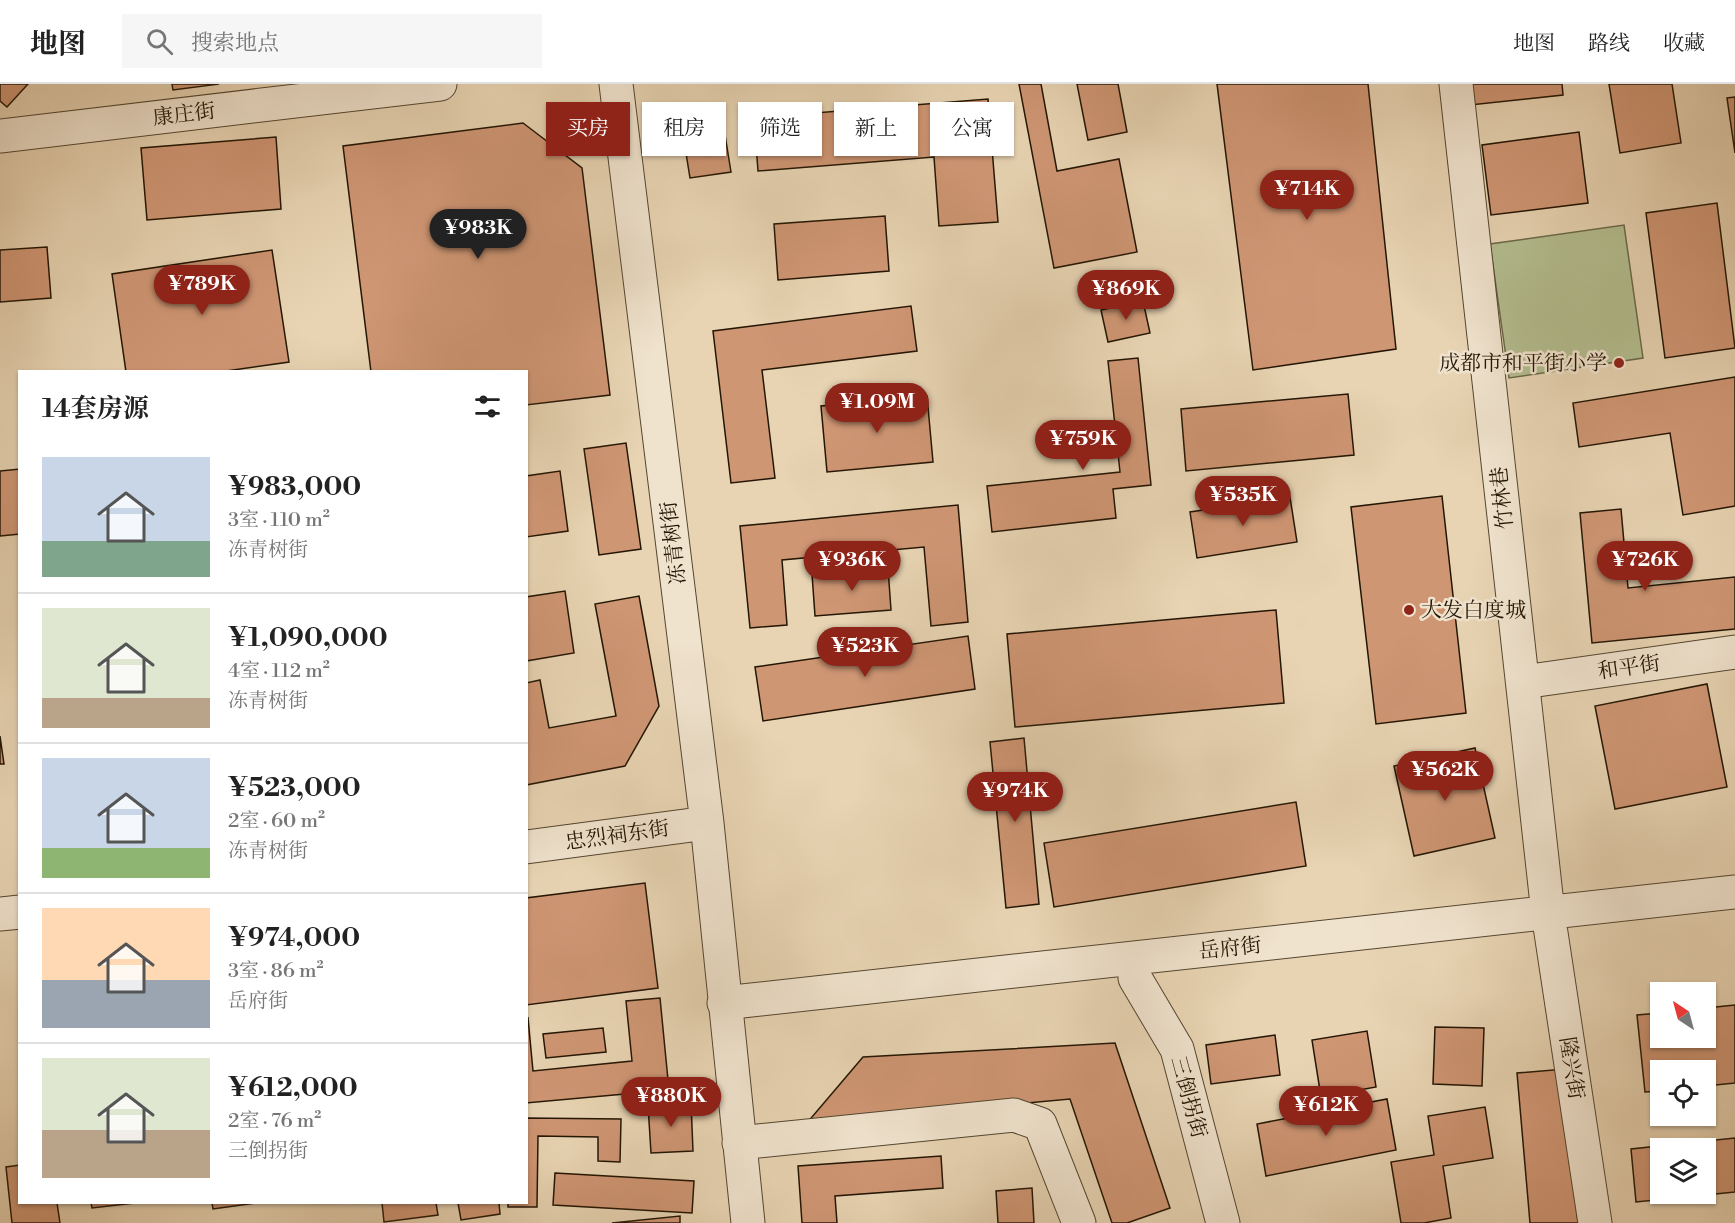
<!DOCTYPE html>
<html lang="zh">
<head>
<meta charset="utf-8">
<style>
	:root { --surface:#fff; --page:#f6f6f6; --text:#222; --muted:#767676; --line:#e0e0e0; --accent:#8f2418 }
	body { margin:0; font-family:"Libre Bodoni","Noto Serif SC",serif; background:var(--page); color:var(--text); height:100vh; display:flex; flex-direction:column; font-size:22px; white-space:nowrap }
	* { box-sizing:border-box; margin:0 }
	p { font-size:20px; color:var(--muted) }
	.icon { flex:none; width:33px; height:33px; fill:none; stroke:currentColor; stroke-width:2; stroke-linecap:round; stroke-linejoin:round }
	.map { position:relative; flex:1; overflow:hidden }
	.sheet { position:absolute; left:18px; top:286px; width:510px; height:834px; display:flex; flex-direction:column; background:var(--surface); border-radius:0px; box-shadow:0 2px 4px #0004 }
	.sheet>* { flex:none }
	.hud { position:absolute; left:546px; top:18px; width:570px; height:54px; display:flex; gap:12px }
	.needle { width:39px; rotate:324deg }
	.fabs { position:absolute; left:1650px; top:898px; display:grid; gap:12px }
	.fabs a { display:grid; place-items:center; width:66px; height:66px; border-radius:0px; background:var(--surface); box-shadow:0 2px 4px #0004; font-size:30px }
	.price { position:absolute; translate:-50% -51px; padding:0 14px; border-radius:21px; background:var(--accent); color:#fff; font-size:20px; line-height:39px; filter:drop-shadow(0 2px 3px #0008) }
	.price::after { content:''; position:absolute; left:50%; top:36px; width:18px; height:14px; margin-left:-9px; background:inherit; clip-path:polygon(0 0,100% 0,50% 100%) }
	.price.active { background:#222; color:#fff }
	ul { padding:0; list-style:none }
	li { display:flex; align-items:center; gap:18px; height:150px; padding:0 24px }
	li+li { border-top:2px solid var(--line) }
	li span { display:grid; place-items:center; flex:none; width:168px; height:120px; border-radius:0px; color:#555 }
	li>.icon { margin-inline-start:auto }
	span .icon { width:72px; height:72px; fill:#fffc; stroke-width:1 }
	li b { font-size:26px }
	h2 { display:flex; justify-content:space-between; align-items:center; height:72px; padding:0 24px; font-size:26px }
	.pill { padding:0 21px; border-radius:0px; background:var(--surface); box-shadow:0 2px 4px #0004; font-size:21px; line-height:54px }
	.pill.active { background:var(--accent); color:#fff }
	header { display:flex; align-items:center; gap:36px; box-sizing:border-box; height:84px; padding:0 30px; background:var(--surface); border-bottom:2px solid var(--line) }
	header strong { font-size:28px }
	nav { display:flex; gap:33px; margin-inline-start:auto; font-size:21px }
	.search { width:420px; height:54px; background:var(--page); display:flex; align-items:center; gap:15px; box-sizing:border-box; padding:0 21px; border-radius:0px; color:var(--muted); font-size:22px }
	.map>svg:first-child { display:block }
</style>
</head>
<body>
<header>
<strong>地图</strong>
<div class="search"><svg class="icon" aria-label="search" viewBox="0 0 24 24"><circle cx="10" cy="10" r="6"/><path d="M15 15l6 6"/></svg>搜索地点</div>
<nav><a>地图</a><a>路线</a><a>收藏</a></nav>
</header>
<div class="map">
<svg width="1735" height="1139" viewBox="0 0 1735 1139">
	<rect width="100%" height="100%" fill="#e8d4b3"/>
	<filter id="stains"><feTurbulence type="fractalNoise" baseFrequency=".00333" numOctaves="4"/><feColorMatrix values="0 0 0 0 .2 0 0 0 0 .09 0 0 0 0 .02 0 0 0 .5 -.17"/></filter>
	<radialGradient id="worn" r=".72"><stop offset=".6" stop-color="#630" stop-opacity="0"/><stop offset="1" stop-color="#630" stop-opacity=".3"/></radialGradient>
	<path fill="#b3bd8f" stroke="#6b6a4a" stroke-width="1.5" d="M 1624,141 L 1643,274 L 1509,294 L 1490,160 Z"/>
	<path fill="#cf9674" stroke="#231604" stroke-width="1.5" fill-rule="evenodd" d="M 0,0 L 28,0 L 7,23 L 0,17 Z
		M 172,0 L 219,0 L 173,6 Z
		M 1019,0 L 1041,0 L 1057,87 L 1119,75 L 1137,168 L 1054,184 Z
		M 1077,0 L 1118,0 L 1127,48 L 1088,56 Z
		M 1217,0 L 1368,0 L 1396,265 L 1253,286 Z
		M 1467,0 L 1562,0 L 1563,11 L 1470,21 Z
		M 1609,0 L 1672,0 L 1681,59 L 1620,69 Z
		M 1735,13 L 1735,69 L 1727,14 Z
		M 988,15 L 998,138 L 939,142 L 934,73 L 758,87 L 754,34 Z
		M 721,26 L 731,88 L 690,94 L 680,32 Z
		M 523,39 L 582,84 L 610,311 L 526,321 L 526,288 L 371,288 L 343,62 Z
		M 1579,48 L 1588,119 L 1491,131 L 1482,61 Z
		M 276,53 L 281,125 L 147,136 L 141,64 Z
		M 1717,119 L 1735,264 L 1665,274 L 1646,129 Z
		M 885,132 L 889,187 L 778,196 L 774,140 Z
		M 47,163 L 51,214 L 0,218 L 0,166 Z
		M 272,166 L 289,278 L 219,288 L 126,288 L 112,190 Z
		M 1143,217 L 1150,249 L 1108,258 L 1101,226 Z
		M 911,222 L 917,267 L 762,286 L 775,394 L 731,399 L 713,247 Z
		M 1138,274 L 1151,401 L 1113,405 L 1116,434 L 992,448 L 987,402 L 1120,388 L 1108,277 Z
		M 1735,293 L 1735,422 L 1683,431 L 1670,349 L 1579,363 L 1573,319 Z
		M 1348,310 L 1354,371 L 1186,387 L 1181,325 Z
		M 927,312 L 933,378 L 827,388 L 821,322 Z
		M 626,359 L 641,465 L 599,471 L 584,365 Z
		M 20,385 L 20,450 L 0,452 L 0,387 Z
		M 560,387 L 568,447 L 526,453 L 526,392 Z
		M 1442,412 L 1466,629 L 1376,640 L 1351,423 Z
		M 1290,413 L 1297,458 L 1197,474 L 1190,428 Z
		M 958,421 L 968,538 L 931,542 L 924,463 L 782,476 L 787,541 L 750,544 L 740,442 Z
		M 1621,425 L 1628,504 L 1735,493 L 1735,545 L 1592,559 L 1580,429 Z
		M 888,484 L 891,526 L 815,532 L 812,490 Z
		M 565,507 L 574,569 L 526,577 L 526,513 Z
		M 639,512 L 659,622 L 625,682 L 526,701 L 526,599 L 540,596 L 549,644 L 616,632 L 595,520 Z
		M 1276,526 L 1284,619 L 1015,643 L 1007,550 Z
		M 968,552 L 975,605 L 763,637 L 755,583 Z
		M 1707,600 L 1727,703 L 1615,725 L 1595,622 Z
		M 0,652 L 4,680 L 0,680 Z
		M 1024,654 L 1039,820 L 1006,824 L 990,658 Z
		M 1475,664 L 1495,754 L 1414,772 L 1394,682 Z
		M 1296,718 L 1306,782 L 1054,823 L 1044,759 Z
		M 645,799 L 658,904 L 526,921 L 526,814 Z
		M 660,914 L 669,1006 L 526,1019 L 526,935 L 528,934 L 533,987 L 632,977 L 626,917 Z
		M 1735,921 L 1735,999 L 1706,1002 L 1706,987 L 1660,987 L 1660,1007 L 1645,1008 L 1637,931 L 1660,929 L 1660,954 L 1706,954 L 1706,924 Z
		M 1435,943 L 1484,944 L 1482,1002 L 1433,1000 Z
		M 603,944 L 606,968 L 546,974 L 543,950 Z
		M 1367,947 L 1376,1003 L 1321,1013 L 1312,956 Z
		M 1275,951 L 1280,991 L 1211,1000 L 1206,961 Z
		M 1115,959 L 1170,1124 L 1127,1139 L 1112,1139 L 1070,1015 L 806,1040 L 863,973 Z
		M 1565,985 L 1578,1139 L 1530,1139 L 1517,989 Z
		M 1387,1015 L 1396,1066 L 1266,1092 L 1257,1040 Z
		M 691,1019 L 693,1067 L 651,1069 L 648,1021 Z
		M 1485,1023 L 1493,1074 L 1443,1082 L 1451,1134 L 1424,1139 L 1401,1139 L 1391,1078 L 1434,1071 L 1428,1032 Z
		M 526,1034 L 621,1035 L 620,1078 L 598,1077 L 598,1053 L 538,1052 L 537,1123 L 508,1123 L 508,1119 L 526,1119 Z
		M 1735,1054 L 1735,1108 L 1636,1118 L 1631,1065 ZM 1660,1065 L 1706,1065 L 1706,1110 L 1660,1110 Z
		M 941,1072 L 943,1104 L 835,1112 L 837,1139 L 802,1139 L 798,1082 Z
		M 20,1081 L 20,1119 L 57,1119 L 60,1139 L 12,1139 L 6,1083 Z
		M 555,1089 L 694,1097 L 692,1129 L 553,1121 Z
		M 1032,1104 L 1034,1139 L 998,1139 L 996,1107 Z
		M 91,1119 L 135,1119 L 92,1124 Z
		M 212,1119 L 256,1119 L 213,1125 Z
		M 382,1119 L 436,1119 L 438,1131 L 384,1138 Z
		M 458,1119 L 499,1119 L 500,1130 L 461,1136 Z
		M 680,1132 L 680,1139 L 612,1139 Z"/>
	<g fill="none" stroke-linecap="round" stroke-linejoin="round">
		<defs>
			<path id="minor" d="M 616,0 L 707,739 L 748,1139
				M 1456,0 L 1548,829 L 1595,1139
				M 0,52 L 440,0
				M 1523,598 L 1735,568
				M 526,763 L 707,739
				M 0,830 L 20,828
				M 1135,894 L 1177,965 L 1223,1139
				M 724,919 L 1735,808
				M 739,1059 L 1014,1031 L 1040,1040 L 1079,1139"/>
		</defs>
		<use href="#minor" stroke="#544630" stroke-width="35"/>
		<use href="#minor" stroke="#f0e3ce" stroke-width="33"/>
	</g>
	<g fill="#8f2418" stroke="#f0e3ce" stroke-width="2">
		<circle cx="1619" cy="279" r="6"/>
		<circle cx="1409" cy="526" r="6"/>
	</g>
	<g text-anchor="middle" stroke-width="5" stroke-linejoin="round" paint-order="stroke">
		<g font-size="21" fill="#231604" stroke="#f0e3ce">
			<text transform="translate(184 30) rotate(-7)" y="7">康庄街</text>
			<text transform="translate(1502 414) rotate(-96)" y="7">竹林巷</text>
			<text transform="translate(673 459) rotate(-97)" y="7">冻青树街</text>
			<text transform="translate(1629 583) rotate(-8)" y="7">和平街</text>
			<text transform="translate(617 751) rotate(-8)" y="7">忠烈祠东街</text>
			<text transform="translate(1230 864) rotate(-6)" y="7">岳府街</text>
			<text transform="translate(1572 984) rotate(81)" y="7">隆兴街</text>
			<text transform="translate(1189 1013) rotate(75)" y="7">三倒拐街</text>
		</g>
		<g font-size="21" fill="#231604" stroke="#f0e3ce" text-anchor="end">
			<text x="1607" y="286">成都市和平街小学</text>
			<text x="1421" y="533" text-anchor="start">大发白度城</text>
		</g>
	</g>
	<rect width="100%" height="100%" filter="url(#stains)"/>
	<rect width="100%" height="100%" fill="url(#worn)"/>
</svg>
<div class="fabs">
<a><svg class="needle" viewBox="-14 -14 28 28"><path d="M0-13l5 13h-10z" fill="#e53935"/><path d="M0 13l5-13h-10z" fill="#767676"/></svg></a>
<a><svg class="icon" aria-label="locate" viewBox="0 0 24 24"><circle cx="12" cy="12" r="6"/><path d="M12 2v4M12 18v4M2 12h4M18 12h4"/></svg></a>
<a><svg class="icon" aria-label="layers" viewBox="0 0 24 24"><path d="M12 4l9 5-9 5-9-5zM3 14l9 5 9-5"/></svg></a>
</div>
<b class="price" style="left:1307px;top:137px">¥714K</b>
<b class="price active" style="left:478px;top:176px">¥983K</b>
<b class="price" style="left:202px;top:232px">¥789K</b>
<b class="price" style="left:1126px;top:237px">¥869K</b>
<b class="price" style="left:877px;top:350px">¥1.09M</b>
<b class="price" style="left:1083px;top:387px">¥759K</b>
<b class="price" style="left:1243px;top:443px">¥535K</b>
<b class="price" style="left:852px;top:508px">¥936K</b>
<b class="price" style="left:1645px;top:508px">¥726K</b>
<b class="price" style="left:865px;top:594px">¥523K</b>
<b class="price" style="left:1445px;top:718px">¥562K</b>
<b class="price" style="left:1015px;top:739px">¥974K</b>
<b class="price" style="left:671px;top:1044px">¥880K</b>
<b class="price" style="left:1326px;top:1053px">¥612K</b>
<div class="hud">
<a class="pill active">买房</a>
<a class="pill">租房</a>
<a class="pill">筛选</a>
<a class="pill">新上</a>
<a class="pill">公寓</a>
</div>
<section class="sheet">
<h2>14套房源<svg class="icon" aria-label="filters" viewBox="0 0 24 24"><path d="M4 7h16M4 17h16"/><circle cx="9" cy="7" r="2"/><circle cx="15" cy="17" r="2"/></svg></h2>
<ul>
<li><span style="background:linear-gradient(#c9d6e8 70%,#7fa58c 0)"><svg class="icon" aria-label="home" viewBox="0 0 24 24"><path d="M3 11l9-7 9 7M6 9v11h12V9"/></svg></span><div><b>¥983,000</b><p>3室 · 110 m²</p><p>冻青树街</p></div></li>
<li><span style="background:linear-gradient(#dfe7d0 75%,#b9a48a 0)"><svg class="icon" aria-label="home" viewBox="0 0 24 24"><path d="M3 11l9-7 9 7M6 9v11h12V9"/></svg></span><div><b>¥1,090,000</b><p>4室 · 112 m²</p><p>冻青树街</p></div></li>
<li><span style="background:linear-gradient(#c9d6e8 75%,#8fb573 0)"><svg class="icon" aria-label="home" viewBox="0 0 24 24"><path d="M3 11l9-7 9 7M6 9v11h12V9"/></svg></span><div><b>¥523,000</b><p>2室 · 60 m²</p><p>冻青树街</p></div></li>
<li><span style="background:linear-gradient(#ffd9b3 60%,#9aa5b1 0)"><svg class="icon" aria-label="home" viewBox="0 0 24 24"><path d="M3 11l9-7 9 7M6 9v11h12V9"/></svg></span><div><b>¥974,000</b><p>3室 · 86 m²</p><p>岳府街</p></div></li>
<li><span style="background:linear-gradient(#dfe7d0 60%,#b9a48a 0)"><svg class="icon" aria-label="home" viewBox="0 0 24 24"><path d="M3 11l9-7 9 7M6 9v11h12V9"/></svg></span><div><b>¥612,000</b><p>2室 · 76 m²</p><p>三倒拐街</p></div></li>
</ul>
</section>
</div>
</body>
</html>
